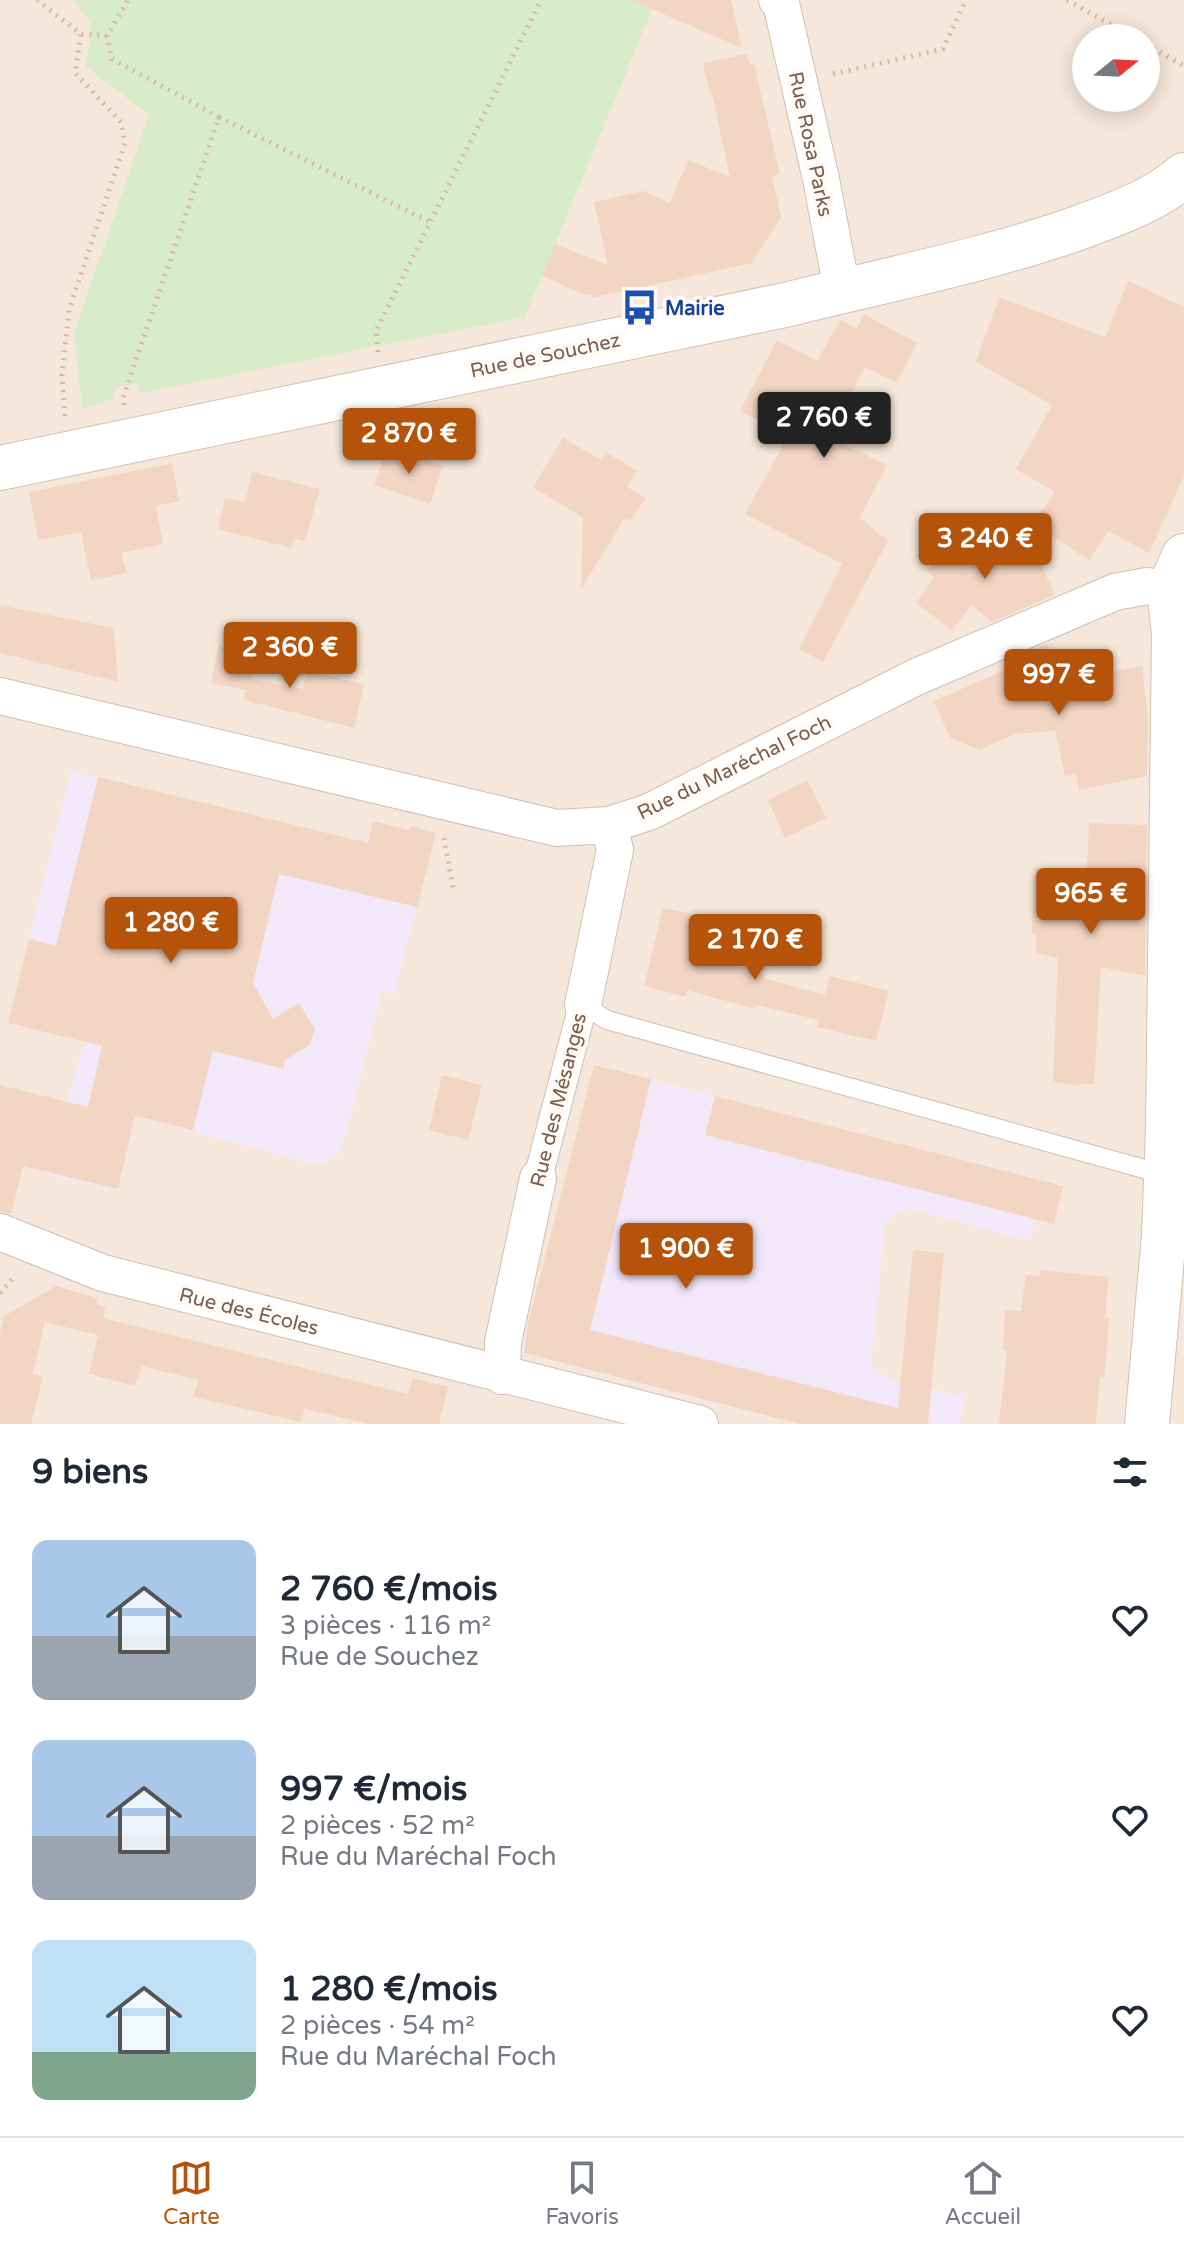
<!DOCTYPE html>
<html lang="fr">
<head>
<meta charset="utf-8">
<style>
	:root { --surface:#fff; --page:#f2f2f3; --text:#1f2937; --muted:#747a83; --line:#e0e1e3; --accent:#b45309 }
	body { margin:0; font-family:"Varela Round",sans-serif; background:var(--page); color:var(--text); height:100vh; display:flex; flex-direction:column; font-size:30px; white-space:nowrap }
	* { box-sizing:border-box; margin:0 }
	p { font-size:26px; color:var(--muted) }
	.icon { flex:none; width:44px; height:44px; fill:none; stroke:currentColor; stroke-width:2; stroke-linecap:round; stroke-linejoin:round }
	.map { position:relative; height:1424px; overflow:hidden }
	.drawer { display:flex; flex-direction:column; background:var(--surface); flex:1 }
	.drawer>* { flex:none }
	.needle { width:52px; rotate:72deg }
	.controls { position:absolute; left:1072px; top:24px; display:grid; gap:16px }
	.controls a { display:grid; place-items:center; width:88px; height:88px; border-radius:50%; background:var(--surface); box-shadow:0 4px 20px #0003; font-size:40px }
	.price { position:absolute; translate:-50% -68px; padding:0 18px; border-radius:8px; background:var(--accent); color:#fff; font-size:26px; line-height:52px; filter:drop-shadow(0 2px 4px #0008) }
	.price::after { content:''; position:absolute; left:50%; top:48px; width:24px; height:18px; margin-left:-12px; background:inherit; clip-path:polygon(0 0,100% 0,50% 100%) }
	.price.current { background:#222; color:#fff }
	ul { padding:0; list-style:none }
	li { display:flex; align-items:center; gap:24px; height:200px; padding:0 32px }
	li span { display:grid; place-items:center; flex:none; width:224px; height:160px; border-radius:16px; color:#555 }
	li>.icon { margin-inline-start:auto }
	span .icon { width:96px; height:96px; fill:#fffc; stroke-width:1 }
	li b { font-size:34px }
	h2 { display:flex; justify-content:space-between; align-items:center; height:96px; padding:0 32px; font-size:34px }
	.tab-bar { display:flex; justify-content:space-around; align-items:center; height:112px; border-top:2px solid var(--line); background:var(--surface); font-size:22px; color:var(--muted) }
	.tab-bar a { display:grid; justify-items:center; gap:4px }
	.tab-bar .current { color:var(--accent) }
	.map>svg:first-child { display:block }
</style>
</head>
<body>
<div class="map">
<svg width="1184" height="1424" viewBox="0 0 1184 1424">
	<rect width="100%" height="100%" fill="#fdf6ec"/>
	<path fill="#f5e8da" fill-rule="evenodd" d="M 0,0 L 1184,0 L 1184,1424 L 0,1424 ZM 1086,38 L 1146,38 L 1146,98 L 1086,98 Z"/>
	<path fill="#f3e8fa" d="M 71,771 L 366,843 L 372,827 L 408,830 L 410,826 L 436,833 L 394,994 L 382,991 L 341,1152 L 321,1166 L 136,1116 L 118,1189 L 47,1175 L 84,1042 L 8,1023 Z
		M 594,1065 L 1043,1180 L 1030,1241 L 906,1208 L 885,1221 L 871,1367 L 900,1384 L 966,1396 L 959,1424 L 799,1424 L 521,1353 Z"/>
	<path fill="#d8ecc9" d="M 74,0 L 656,0 L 525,317 L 140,393 L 138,384 L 116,387 L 112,399 L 82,409 L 74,333 L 149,115 L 86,67 L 91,24 Z"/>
	<path fill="#f3d5c3" d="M 631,0 L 731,0 L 742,48 Z
		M 747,54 L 750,65 L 754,64 L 780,174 L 772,176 L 781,217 L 752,263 L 592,298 L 591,294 L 585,295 L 542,276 L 555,244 L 608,265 L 594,202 L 643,191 L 670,203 L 688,160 L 730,177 L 712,94 L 710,94 L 703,63 Z
		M 1128,281 L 1184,307 L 1184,476 L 1149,553 L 1108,531 L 1089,560 L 1033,523 L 1055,492 L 1016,469 L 1052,405 L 976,362 L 999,297 L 1105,337 Z
		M 864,314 L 917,343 L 897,383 L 865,367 L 828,437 L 887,465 L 860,518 L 888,541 L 823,662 L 799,649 L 842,564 L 745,514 L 788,436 L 740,411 L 777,340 L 817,361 L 840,320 L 856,329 Z
		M 563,438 L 601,460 L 606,452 L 637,471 L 627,487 L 646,498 L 630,521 L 625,518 L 581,589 L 583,518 L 533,487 Z
		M 388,447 L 443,466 L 430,504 L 374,485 Z
		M 172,463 L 179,501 L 156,506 L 163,544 L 121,553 L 127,573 L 91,580 L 81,532 L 38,540 L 29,492 Z
		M 252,472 L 320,489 L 305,541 L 294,538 L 291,548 L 218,529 L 225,498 L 245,502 Z
		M 1014,533 L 1033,547 L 1055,595 L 992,622 L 971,605 L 952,630 L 916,603 L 934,577 L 927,571 L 955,535 L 985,556 L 999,540 L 1005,545 Z
		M 0,605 L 114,628 L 118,682 L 0,653 Z
		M 1047,644 L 1065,682 L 1142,666 L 1148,720 L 1147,776 L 1079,790 L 1076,774 L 1065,776 L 1055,731 L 1015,734 L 980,750 L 950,738 L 934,701 L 1037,656 L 1030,651 Z
		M 219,645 L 257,653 L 251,679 L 302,689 L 308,670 L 364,685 L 354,728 L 244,700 L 246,690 L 211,683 Z
		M 98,777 L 368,843 L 373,821 L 409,830 L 410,826 L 436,833 L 417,907 L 279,874 L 253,983 L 273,1019 L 299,1003 L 315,1029 L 310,1045 L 285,1060 L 284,1069 L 213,1051 L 193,1130 L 135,1116 L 118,1189 L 23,1166 L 11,1214 L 0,1211 L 0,1085 L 88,1107 L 102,1046 L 8,1023 L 29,939 L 56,946 Z
		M 807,780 L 826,818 L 785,838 L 768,800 Z
		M 1089,823 L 1147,825 L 1145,976 L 1101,967 L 1094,1084 L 1081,1084 L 1080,1086 L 1053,1082 L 1058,958 L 1036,953 L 1036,934 L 1032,934 L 1034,868 L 1087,868 Z
		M 663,908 L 702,916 L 705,918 L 698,946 L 740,956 L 737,967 L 764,974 L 763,978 L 825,995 L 830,976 L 889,991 L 876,1041 L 817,1027 L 819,1020 L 756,1005 L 755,1009 L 687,990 L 686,996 L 682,996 L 644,986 Z
		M 594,1065 L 651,1079 L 590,1330 L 898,1408 L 913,1250 L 944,1253 L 928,1424 L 800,1424 L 524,1353 L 528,1324 Z
		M 442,1075 L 482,1085 L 468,1140 L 429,1130 Z
		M 715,1096 L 1063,1186 L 1054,1224 L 705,1135 Z
		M 1041,1270 L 1109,1277 L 1105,1318 L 1109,1318 L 1107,1349 L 1104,1378 L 1100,1377 L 1096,1424 L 999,1424 L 1007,1351 L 1003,1350 L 1005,1310 L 1021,1311 L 1026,1275 L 1040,1276 Z
		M 56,1286 L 97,1298 L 96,1304 L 106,1307 L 103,1318 L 408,1394 L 413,1378 L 448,1387 L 439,1424 L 369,1424 L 304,1409 L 301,1422 L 193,1397 L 198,1380 L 142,1366 L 135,1386 L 89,1374 L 98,1335 L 45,1322 L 33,1374 L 43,1377 L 31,1424 L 0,1424 L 0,1333 L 4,1316 Z"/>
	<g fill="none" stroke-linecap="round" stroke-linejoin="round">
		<defs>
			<path id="service" d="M 583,1005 L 607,1020 L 1166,1175"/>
			<path id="pedestrian" d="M 538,1178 L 583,1005"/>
			<path id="minor" d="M 777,0 L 781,3 L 821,179 L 842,290
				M 0,696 L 557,828 L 609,825 L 649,812 L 916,677 L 1115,592 L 1147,586 L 1169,590
				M 583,1005 L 615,850 L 609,825
				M 0,1232 L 103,1273 L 700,1424
				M 502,1376 L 503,1342 L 538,1178"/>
			<path id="secondary" d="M 0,468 L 785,305 C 884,280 985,261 1081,227 C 1116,214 1156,200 1184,175
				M 1147,1424 L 1164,1235 L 1168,1128 L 1174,634 L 1169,590 L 1184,556"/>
		</defs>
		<use href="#service" stroke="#d1beb0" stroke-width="20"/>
		<use href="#pedestrian" stroke="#d1beb0" stroke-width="30"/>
		<use href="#minor" stroke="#d1beb0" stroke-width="38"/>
		<use href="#secondary" stroke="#d6c0b0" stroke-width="46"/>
		<path stroke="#d9b8a5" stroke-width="5" stroke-dasharray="2 6" stroke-linecap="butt" d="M 37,0 L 81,34 L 107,36
			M 1067,0 L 1135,38
			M 1146,44 L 1184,66
			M 833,74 L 943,49 L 966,0
			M 219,117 L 430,222
			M 378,352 L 376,331 L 541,0
			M 124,405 L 123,398 L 219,117 L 112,59 L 107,36 L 128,0
			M 65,416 L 62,376 L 69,310 L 125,143 L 121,122 L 75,73 L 81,34
			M 444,838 L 453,888
			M 0,1293 L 16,1275"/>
		<use href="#service" stroke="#fff" stroke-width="18"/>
		<use href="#pedestrian" stroke="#fff" stroke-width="28"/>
		<use href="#minor" stroke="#fff" stroke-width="36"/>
		<use href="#secondary" stroke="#fff" stroke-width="44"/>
	</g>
	<defs>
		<symbol id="bus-bare" viewBox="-9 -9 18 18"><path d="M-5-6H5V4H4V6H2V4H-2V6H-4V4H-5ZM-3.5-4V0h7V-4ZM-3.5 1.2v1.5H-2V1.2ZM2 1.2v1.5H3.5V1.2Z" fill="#1a4fb4" stroke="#fffaf3" stroke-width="2.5" paint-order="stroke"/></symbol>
	</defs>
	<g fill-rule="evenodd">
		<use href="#bus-bare" x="614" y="282" width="51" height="51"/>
	</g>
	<g text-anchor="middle" stroke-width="8" stroke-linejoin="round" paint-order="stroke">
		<g font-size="20" fill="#7a5c4d" stroke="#fffaf3">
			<text transform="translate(811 144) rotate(78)" y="7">Rue Rosa Parks</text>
			<text transform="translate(545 355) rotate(-12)" y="7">Rue de Souchez</text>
			<text transform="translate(734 767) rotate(-26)" y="7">Rue du Maréchal Foch</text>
			<text transform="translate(558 1100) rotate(-76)" y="7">Rue des Mésanges</text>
			<text transform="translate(249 1311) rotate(14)" y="7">Rue des Écoles</text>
		</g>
		<g font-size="20" font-weight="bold" fill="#164399" stroke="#fffaf3" text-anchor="start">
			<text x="665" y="315">Mairie</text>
		</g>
	</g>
</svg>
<div class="controls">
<a><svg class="needle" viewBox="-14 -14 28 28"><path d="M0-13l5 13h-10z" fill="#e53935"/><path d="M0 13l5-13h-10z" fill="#747a83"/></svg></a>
</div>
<b class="price current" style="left:824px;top:460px">2 760 €</b>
<b class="price" style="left:409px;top:476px">2 870 €</b>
<b class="price" style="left:985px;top:581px">3 240 €</b>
<b class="price" style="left:290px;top:690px">2 360 €</b>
<b class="price" style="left:1059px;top:717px">997 €</b>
<b class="price" style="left:1091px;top:936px">965 €</b>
<b class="price" style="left:171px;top:965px">1 280 €</b>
<b class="price" style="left:755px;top:982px">2 170 €</b>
<b class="price" style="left:686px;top:1291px">1 900 €</b>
</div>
<section class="drawer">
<h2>9 biens<svg class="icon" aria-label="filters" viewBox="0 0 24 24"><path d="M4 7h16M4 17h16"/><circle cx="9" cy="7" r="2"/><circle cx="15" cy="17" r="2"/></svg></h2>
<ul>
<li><span style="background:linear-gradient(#a9c7e8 60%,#9aa5b1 0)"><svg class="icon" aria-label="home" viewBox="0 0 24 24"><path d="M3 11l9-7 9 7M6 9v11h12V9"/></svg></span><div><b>2 760 €/mois</b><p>3 pièces · 116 m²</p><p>Rue de Souchez</p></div><svg class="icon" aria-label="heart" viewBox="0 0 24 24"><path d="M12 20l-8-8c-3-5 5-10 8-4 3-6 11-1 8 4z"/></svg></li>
<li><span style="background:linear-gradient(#a9c7e8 60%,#9aa5b1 0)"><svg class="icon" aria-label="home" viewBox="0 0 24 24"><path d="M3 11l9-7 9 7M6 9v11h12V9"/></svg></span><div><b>997 €/mois</b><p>2 pièces · 52 m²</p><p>Rue du Maréchal Foch</p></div><svg class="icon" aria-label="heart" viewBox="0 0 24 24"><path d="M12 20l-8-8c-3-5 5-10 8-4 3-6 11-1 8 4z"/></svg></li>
<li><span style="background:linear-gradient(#bfe0f5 70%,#7fa58c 0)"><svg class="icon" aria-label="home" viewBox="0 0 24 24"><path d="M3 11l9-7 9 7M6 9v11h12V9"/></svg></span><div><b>1 280 €/mois</b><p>2 pièces · 54 m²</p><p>Rue du Maréchal Foch</p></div><svg class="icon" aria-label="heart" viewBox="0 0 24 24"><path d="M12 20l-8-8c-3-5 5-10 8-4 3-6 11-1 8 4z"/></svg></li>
</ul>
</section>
<nav class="tab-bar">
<a class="current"><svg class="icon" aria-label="map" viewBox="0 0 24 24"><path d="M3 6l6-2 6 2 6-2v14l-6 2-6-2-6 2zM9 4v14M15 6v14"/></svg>Carte</a>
<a><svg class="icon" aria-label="saved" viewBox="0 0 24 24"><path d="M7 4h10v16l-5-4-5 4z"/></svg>Favoris</a>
<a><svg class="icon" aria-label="home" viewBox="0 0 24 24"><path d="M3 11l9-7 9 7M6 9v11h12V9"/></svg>Accueil</a>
</nav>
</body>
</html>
